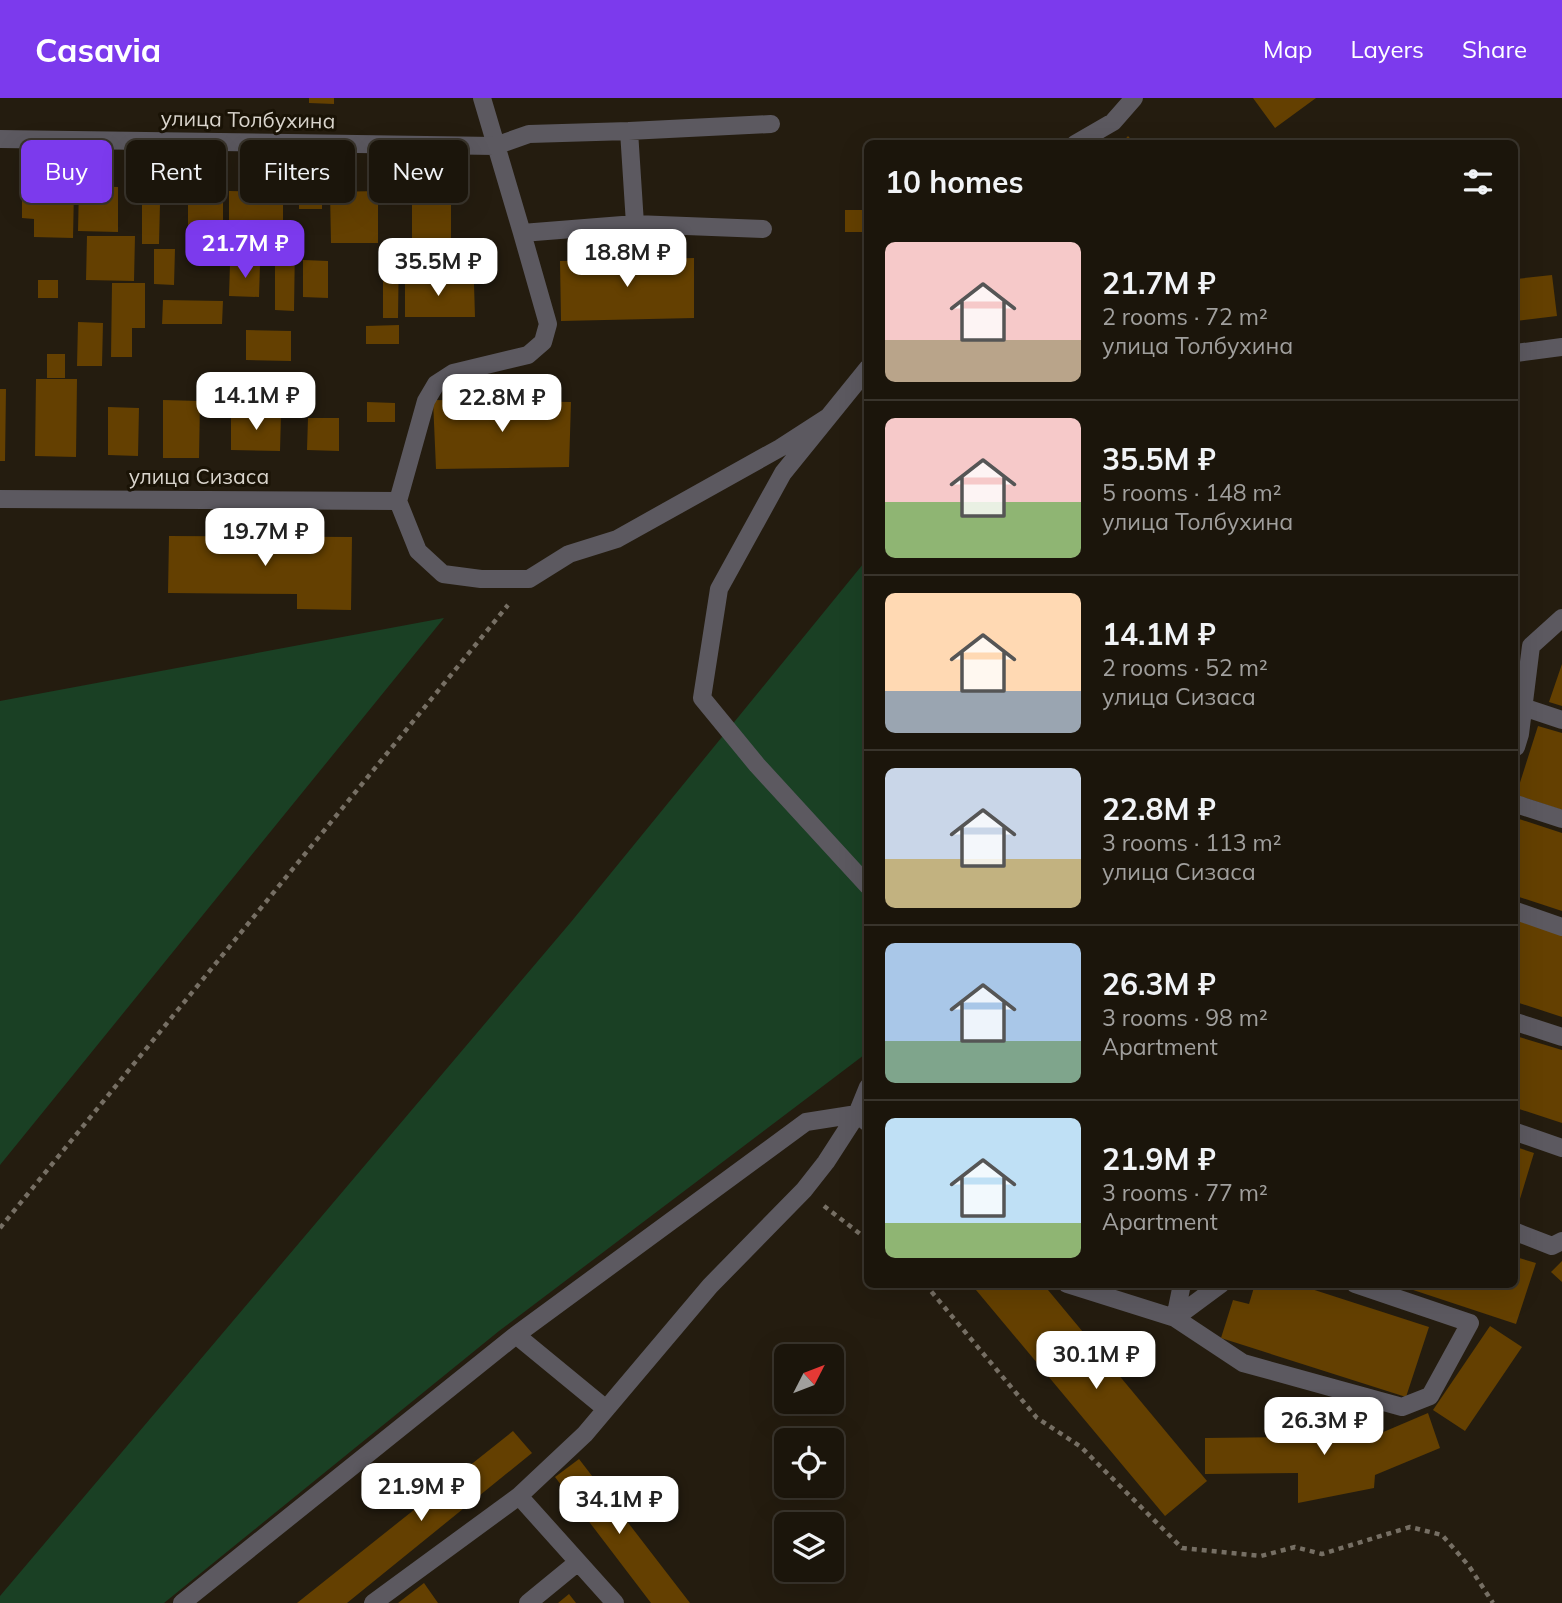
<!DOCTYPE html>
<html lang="en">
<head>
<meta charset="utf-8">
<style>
	:root { --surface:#1b150b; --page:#282219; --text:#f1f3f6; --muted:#a09f9d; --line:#39342c; --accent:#7c3aed }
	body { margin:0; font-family:Mulish,sans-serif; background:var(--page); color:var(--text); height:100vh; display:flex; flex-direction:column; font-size:26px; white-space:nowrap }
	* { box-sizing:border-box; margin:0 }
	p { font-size:23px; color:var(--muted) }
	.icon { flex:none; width:38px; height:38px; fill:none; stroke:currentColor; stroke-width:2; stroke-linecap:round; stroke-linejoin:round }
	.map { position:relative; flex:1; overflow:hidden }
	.panel { position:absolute; left:864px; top:42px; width:654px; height:1148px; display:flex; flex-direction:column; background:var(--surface); border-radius:10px; box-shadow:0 7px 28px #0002,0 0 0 2px var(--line) }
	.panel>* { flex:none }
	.top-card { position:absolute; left:21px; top:42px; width:665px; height:63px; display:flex; gap:14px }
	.needle { width:46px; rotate:48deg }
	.tools { position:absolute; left:774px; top:1246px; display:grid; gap:14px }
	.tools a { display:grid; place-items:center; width:70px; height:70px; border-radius:10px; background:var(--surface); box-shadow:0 7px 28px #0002,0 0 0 2px var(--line); font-size:35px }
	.price { position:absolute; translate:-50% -60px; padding:0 16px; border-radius:14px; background:#fff; color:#222; font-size:23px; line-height:46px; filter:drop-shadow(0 2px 4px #0008) }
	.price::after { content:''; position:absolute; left:50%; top:42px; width:21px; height:16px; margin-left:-10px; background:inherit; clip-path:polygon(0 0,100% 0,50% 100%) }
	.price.active { background:var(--accent); color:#fff }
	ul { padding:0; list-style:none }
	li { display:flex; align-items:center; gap:21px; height:175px; padding:0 21px }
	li+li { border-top:2px solid var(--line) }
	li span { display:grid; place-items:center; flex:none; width:196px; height:140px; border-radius:10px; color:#555 }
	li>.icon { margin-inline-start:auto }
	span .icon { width:84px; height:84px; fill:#fffc; stroke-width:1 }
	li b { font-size:30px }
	h2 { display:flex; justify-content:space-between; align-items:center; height:84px; padding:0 21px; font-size:30px }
	.tag { padding:0 24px; border-radius:10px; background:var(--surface); box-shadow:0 7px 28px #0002,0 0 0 2px var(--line); font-size:24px; line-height:63px }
	.tag.active { background:var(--accent); color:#fff }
	header { display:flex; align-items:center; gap:42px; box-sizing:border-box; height:98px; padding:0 35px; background:var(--accent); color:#fff }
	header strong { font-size:33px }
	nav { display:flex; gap:38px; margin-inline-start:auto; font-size:24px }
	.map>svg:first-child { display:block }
</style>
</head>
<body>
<header>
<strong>Casavia</strong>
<nav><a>Map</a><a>Layers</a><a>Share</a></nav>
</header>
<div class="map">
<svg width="1562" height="1505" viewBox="0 0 1562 1505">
	<rect width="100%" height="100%" fill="#241c0f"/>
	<path fill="#1a4024" d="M 868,460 L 868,954 L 499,1233 L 164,1505 L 0,1505 L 0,1498 L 571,824 Z
		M 444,520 L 0,1067 L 0,603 Z"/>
	<path fill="#644001" d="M 309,0 L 334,0 L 334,6 L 309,5 Z
		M 1253,0 L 1316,0 L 1275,30 Z
		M 1128,38 L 1135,46 L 1121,46 Z
		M 299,79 L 322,79 L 322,111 L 299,111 Z
		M 79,88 L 118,89 L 118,134 L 78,133 Z
		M 22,91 L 74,92 L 73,140 L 34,139 L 34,121 L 22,120 Z
		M 188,91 L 223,91 L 223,136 L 188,136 Z
		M 229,93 L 283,94 L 283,140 L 229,140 Z
		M 378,93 L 378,145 L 331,145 L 330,94 Z
		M 412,99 L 451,99 L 451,144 L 412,144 Z
		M 142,105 L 160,105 L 159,146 L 142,146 Z
		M 845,112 L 868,112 L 868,134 L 845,134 Z
		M 87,138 L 135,138 L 134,183 L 86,182 Z
		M 275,145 L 295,145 L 294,213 L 275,212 Z
		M 383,149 L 399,149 L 398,220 L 383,220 Z
		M 154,151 L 175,151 L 174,187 L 154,186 Z
		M 694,160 L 694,220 L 561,223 L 560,163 Z
		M 303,162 L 328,163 L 328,200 L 303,199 Z
		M 487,162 L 487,183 L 452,183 L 451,163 Z
		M 230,166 L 260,166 L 259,199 L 229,198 Z
		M 405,177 L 441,177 L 442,186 L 474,186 L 475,219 L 405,219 Z
		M 1552,177 L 1557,218 L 1516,223 L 1516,181 Z
		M 38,182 L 58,182 L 58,200 L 38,200 Z
		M 112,185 L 145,185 L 145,230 L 132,230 L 132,259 L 111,259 Z
		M 163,202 L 223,203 L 222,226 L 162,226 Z
		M 78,224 L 103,225 L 102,268 L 77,268 Z
		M 399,227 L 399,246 L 366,246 L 366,228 Z
		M 246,232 L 291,233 L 291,263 L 246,262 Z
		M 47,256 L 65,256 L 65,280 L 47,280 Z
		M 36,281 L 77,281 L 76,359 L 35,358 Z
		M 0,291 L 6,291 L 5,363 L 0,363 Z
		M 163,302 L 200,303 L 199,360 L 163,360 Z
		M 433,302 L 571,304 L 569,369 L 436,371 Z
		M 367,304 L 395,305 L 395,324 L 367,324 Z
		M 108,309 L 139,310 L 138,358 L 108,357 Z
		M 231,316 L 281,317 L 280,353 L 231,352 Z
		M 308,320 L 339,320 L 339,353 L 307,352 Z
		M 169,438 L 352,439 L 351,512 L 297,511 L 297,496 L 168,495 Z
		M 1562,566 L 1562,608 L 1549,604 Z
		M 1538,628 L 1562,635 L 1562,712 L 1516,697 Z
		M 1516,720 L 1562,735 L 1562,813 L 1516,798 Z
		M 1516,822 L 1562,837 L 1562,919 L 1516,904 Z
		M 1516,938 L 1562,952 L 1562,1025 L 1516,1010 Z
		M 1516,1049 L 1534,1055 L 1516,1114 Z
		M 1516,1159 L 1536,1165 L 1516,1226 L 1398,1187 L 1516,1186 Z
		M 1562,1163 L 1562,1184 L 1551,1174 Z
		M 971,1186 L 1043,1186 L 1207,1383 L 1165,1418 Z
		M 1255,1186 L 1296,1186 L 1429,1229 L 1406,1299 L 1221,1240 L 1233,1202 L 1249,1206 Z
		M 1490,1228 L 1522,1249 L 1465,1333 L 1433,1312 Z
		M 1428,1315 L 1440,1350 L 1375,1377 L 1374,1390 L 1298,1405 L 1298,1375 L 1205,1376 L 1205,1340 L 1374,1338 Z
		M 513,1333 L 532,1355 L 347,1505 L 297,1505 Z
		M 579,1361 L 690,1505 L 651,1505 L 555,1379 Z
		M 424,1485 L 438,1505 L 398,1505 Z
		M 569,1496 L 576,1505 L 558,1505 Z"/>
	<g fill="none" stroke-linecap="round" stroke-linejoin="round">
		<path stroke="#766f64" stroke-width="4.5" stroke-dasharray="5 5" stroke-linecap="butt" d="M 824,1108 L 868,1142
			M 0,1130 L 508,507
			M 925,1186 L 1037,1320 L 1081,1349 L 1182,1450 L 1261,1458 L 1295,1449 L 1322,1456 L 1410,1429 L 1442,1437 L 1469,1468 L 1493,1505"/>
		<path stroke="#5c5960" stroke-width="18" d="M 482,0 L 522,135 L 635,126 L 763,131
			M 629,33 L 635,126
			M 0,41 L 495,48 L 529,36 L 629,33 L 771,26
			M 1075,46 L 1113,24 L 1134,0
			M 522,135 L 548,226 L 543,244 L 528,257 L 453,275 L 436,286 L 426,303 L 398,403 L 418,453 L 443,476 L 481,481 L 529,481 L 569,456 L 617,441 L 780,350 L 828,319
			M 1516,255 L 1562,249
			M 868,270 L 783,375 L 719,491 L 702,600 L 757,667 L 868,788
			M 0,401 L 398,403
			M 1523,609 L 1562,622
			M 1516,649 L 1520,636 L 1531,548 L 1562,520
			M 1516,706 L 1562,721
			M 1516,813 L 1562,829
			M 1516,924 L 1562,939
			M 1516,1034 L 1562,1050
			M 1516,1134 L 1552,1148 L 1562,1143
			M 1067,1186 L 1175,1220 L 1221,1186
			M 1182,1186 L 1175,1220 L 1243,1265 L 1402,1309 L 1430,1298 L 1470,1225 L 1355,1186
			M 516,1237 L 606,1311
			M 519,1398 L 615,1505
			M 182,1505 L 516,1237 L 806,1024 L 857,1016 L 868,1025
			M 373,1505 L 519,1398 L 585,1336 L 710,1188 L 804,1092 L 826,1064 L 857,1016 L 868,989
			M 528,1505 L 578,1464"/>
	</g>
	<g text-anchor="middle" stroke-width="6" stroke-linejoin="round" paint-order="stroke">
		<g font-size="21" fill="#d9d4cc" stroke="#1a1306">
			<text transform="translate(248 22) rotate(1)" y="7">улица Толбухина</text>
			<text x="199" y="386">улица Сизаса</text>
		</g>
	</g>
</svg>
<div class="tools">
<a><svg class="needle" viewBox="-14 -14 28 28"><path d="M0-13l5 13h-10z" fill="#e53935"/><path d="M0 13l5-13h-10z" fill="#a09f9d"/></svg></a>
<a><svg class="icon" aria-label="locate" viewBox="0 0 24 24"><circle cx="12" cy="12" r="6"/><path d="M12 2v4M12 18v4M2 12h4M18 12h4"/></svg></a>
<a><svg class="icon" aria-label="layers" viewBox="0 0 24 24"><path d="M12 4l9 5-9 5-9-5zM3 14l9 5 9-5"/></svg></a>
</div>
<b class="price active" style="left:245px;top:182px">21.7M ₽</b>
<b class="price" style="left:627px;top:191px">18.8M ₽</b>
<b class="price" style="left:438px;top:200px">35.5M ₽</b>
<b class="price" style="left:256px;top:334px">14.1M ₽</b>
<b class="price" style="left:502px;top:336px">22.8M ₽</b>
<b class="price" style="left:265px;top:470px">19.7M ₽</b>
<b class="price" style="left:1096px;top:1293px">30.1M ₽</b>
<b class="price" style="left:1324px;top:1359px">26.3M ₽</b>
<b class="price" style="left:421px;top:1425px">21.9M ₽</b>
<b class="price" style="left:619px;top:1438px">34.1M ₽</b>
<div class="top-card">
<a class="tag active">Buy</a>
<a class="tag">Rent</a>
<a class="tag">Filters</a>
<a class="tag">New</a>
</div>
<section class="panel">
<h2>10 homes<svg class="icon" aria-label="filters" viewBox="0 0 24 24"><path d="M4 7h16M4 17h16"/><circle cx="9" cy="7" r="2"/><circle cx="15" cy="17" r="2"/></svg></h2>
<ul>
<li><span style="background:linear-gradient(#f6c9c9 70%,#b9a48a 0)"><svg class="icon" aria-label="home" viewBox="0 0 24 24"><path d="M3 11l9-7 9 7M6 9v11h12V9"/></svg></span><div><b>21.7M ₽</b><p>2 rooms · 72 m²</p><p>улица Толбухина</p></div></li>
<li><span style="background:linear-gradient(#f6c9c9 60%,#8fb573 0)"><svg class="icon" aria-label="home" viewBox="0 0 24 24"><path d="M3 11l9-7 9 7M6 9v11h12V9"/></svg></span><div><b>35.5M ₽</b><p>5 rooms · 148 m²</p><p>улица Толбухина</p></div></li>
<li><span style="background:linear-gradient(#ffd9b3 70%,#9aa5b1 0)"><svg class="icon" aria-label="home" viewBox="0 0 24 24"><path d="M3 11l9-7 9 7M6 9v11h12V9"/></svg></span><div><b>14.1M ₽</b><p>2 rooms · 52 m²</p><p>улица Сизаса</p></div></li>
<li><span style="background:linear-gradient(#c9d6e8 65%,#c2b280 0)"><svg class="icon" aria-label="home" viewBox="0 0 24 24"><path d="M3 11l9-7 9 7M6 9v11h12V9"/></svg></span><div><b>22.8M ₽</b><p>3 rooms · 113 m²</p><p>улица Сизаса</p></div></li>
<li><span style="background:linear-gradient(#a9c7e8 70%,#7fa58c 0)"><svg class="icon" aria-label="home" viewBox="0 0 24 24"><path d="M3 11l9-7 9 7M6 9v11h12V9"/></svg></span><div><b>26.3M ₽</b><p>3 rooms · 98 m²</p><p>Apartment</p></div></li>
<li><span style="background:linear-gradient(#bfe0f5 75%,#8fb573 0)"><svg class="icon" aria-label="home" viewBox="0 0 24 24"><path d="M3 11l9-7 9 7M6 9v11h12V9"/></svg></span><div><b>21.9M ₽</b><p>3 rooms · 77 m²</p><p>Apartment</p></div></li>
</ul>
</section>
</div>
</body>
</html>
